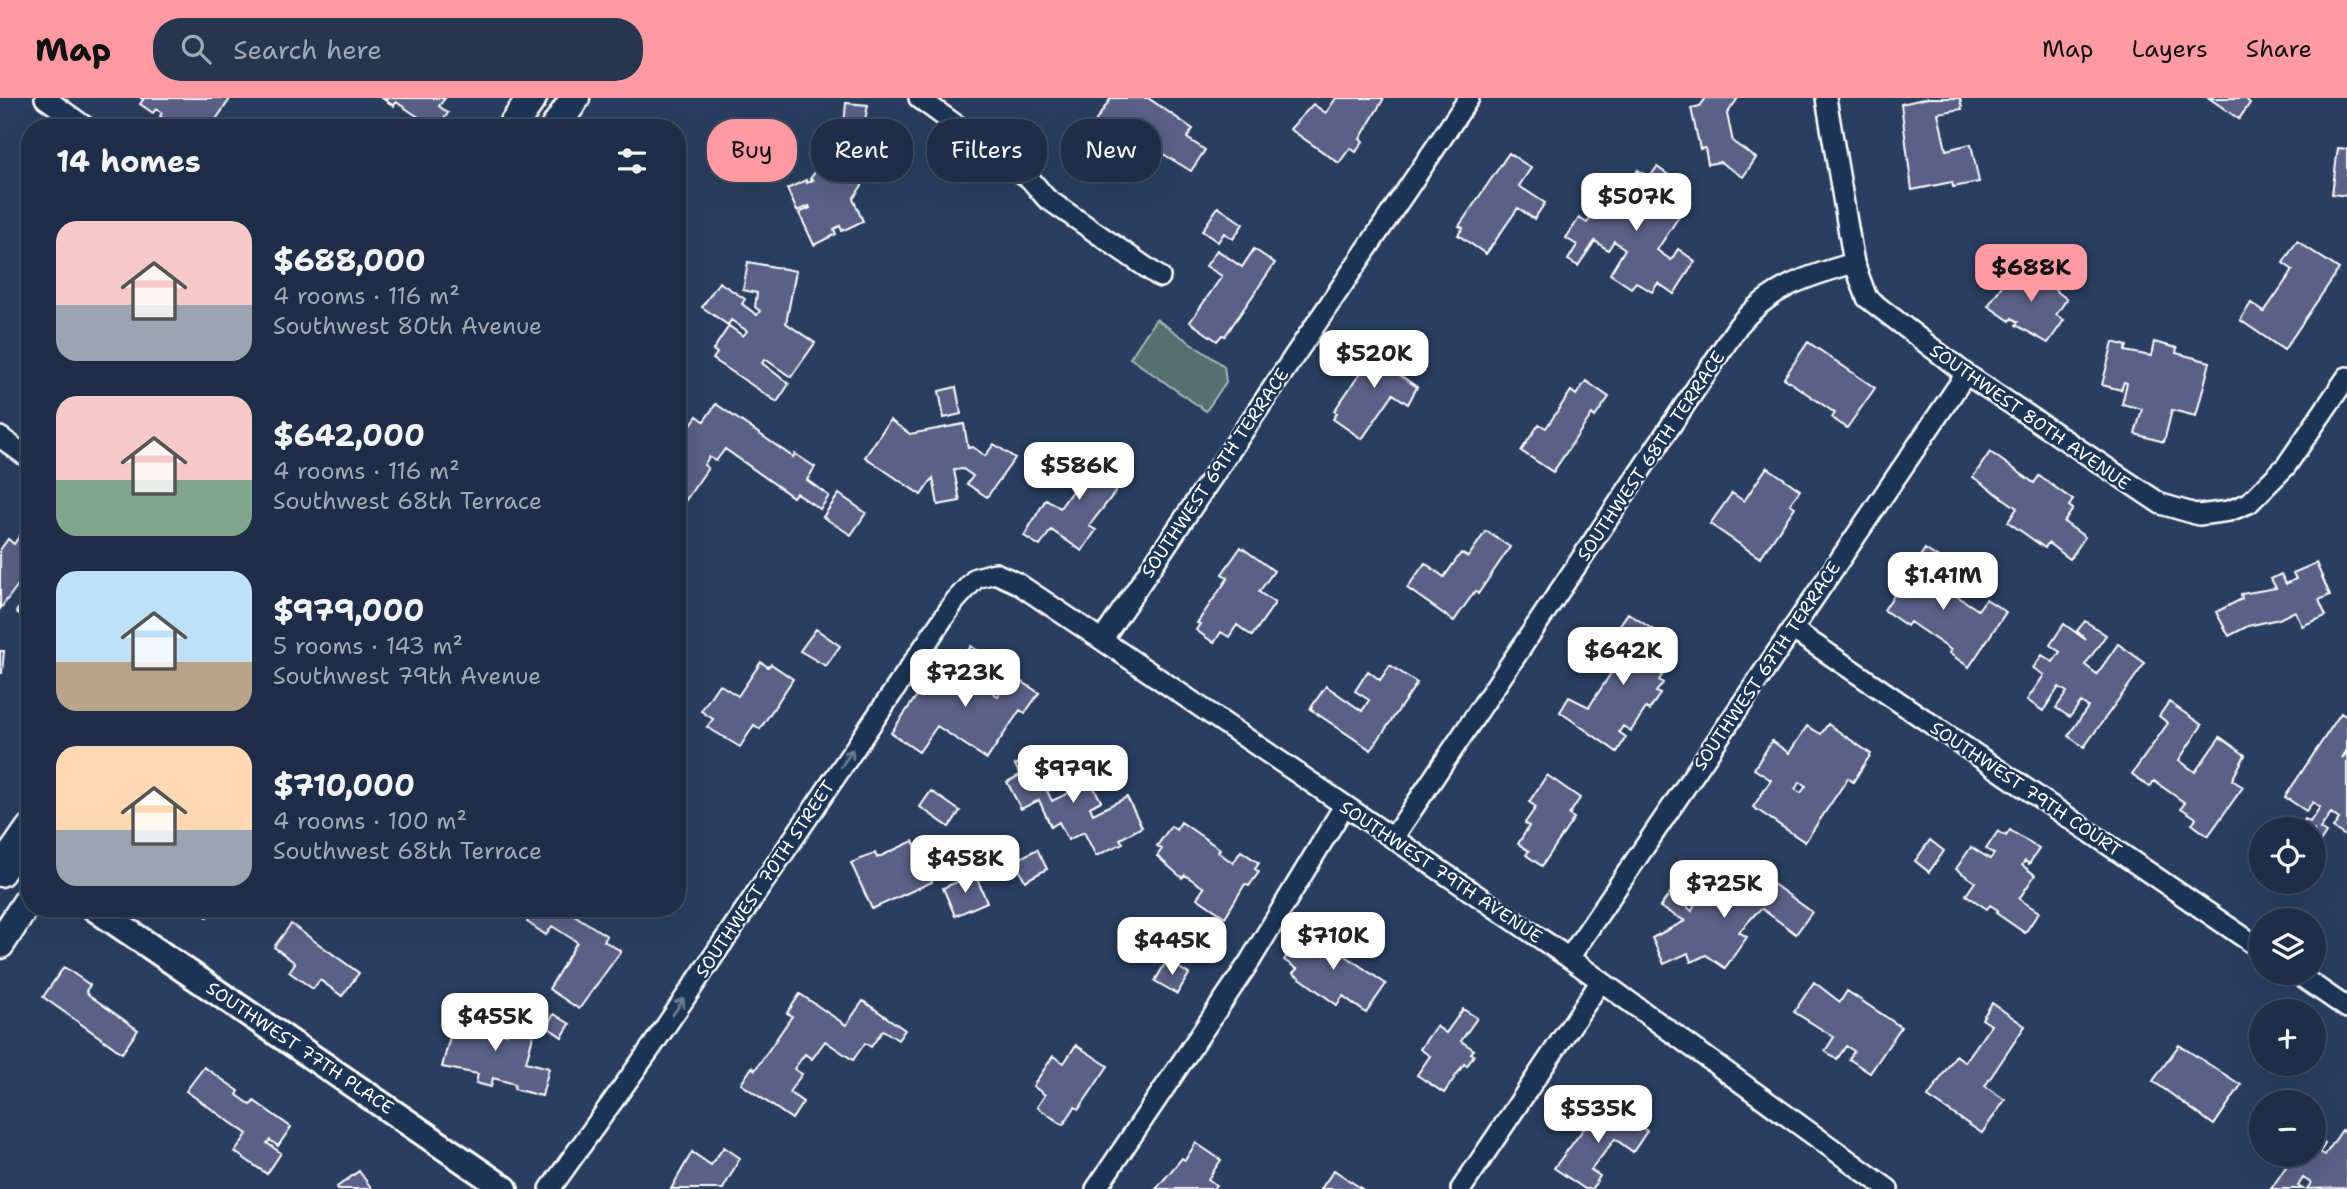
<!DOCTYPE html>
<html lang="en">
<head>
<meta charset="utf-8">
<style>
	:root { --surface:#1f2e48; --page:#27364f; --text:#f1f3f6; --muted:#a1a8b4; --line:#3c4a60; --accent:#ff9aa2 }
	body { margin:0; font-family:"Shantell Sans",sans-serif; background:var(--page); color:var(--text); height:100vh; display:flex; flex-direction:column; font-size:26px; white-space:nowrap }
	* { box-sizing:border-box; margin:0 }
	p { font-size:23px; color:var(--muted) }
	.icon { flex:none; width:38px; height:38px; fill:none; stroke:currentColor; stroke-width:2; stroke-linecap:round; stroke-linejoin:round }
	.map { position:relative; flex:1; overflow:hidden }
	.drawer { position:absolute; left:21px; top:21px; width:665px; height:798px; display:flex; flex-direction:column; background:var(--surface); border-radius:28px; box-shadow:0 7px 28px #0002,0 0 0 2px var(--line) }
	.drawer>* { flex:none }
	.banner { position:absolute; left:707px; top:21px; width:665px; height:63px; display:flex; gap:14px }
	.buttons { position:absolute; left:2249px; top:719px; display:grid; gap:14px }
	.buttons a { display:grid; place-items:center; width:77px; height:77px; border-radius:50%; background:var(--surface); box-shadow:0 7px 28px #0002,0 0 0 2px var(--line); font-size:35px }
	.price { position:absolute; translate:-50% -60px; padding:0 16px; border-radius:14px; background:#fff; color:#222; font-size:23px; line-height:46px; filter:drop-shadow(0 2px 4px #0008) }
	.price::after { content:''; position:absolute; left:50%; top:42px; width:21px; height:16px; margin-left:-10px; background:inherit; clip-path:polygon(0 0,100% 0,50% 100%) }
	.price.on { background:var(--accent); color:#111 }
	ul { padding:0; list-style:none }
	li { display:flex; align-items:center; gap:21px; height:175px; padding:0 35px }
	li span { display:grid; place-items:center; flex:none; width:196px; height:140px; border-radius:21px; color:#555 }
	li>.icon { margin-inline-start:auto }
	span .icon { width:84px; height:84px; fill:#fffc; stroke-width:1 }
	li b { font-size:30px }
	h2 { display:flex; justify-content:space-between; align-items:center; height:84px; padding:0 35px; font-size:30px }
	.tag { padding:0 24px; border-radius:28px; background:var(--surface); box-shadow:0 7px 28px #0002,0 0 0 2px var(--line); font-size:24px; line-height:63px }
	.tag.on { background:var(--accent); color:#111 }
	header { display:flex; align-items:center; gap:42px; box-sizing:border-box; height:98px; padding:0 35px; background:var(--accent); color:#111 }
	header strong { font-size:33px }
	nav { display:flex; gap:38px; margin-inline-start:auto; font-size:24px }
	.search { width:490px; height:63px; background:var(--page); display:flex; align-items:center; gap:18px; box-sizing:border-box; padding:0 24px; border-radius:28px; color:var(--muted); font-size:26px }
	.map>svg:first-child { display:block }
</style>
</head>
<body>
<header>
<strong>Map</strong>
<div class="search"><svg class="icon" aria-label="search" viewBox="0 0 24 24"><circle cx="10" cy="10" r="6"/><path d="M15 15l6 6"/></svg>Search here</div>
<nav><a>Map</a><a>Layers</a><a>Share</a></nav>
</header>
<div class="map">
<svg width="2347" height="1091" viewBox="0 0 2347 1091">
	<rect width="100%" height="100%" fill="#293e60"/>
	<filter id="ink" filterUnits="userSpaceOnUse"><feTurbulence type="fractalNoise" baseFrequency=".0143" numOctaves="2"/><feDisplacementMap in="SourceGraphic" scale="14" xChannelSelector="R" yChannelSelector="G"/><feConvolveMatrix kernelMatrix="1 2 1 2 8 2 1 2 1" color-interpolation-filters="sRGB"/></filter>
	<g filter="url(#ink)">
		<path fill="#54706e" stroke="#aab8b6" stroke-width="2" d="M 1156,221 L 1224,268 L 1226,284 L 1206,313 L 1130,260 Z"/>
		<path fill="#5a6086" stroke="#fff" stroke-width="2" fill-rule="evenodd" d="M 141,0 L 229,0 L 230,1 L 210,30 L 179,30 L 175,24 L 173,27 L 160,18 L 162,15 L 156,11 L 153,15 L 140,6 L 143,2 Z
			M 382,0 L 445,0 L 439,8 L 448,15 L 438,30 L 418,30 L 423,22 L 396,4 L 394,8 Z
			M 1111,0 L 1148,0 L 1193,31 L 1187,40 L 1205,52 L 1191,73 L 1122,31 L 1115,42 L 1093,27 Z
			M 1336,0 L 1384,0 L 1360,41 L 1363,43 L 1356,54 L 1350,50 L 1339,65 L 1290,31 L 1313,6 L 1326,15 Z
			M 1706,0 L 1738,0 L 1727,16 L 1733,44 L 1756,60 L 1743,79 L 1720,64 L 1708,66 L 1705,50 L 1700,51 L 1691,10 L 1700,8 Z
			M 1928,0 L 1960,0 L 1962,11 L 1938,15 L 1946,52 L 1971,46 L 1979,84 L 1953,89 L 1952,84 L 1912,92 L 1901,6 Z
			M 2209,0 L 2245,0 L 2250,5 L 2239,21 Z
			M 846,5 L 868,7 L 859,51 L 865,55 L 857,66 L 870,75 L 853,101 L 863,123 L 842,133 L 840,128 L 834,131 L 836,136 L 814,147 L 799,115 L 810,110 L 809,108 L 797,113 L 787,91 L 806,82 L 807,85 L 813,82 L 810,81 L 820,67 L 808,58 L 814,49 L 827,57 L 838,45 L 843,37 Z
			M 2338,50 L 2347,51 L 2347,98 L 2332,96 Z
			M 1509,55 L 1531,70 L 1519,88 L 1545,105 L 1534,121 L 1518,110 L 1486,156 L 1458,137 L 1463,130 L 1459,128 Z
			M 1657,69 L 1681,85 L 1666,108 L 1680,117 L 1657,152 L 1671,162 L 1678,151 L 1695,163 L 1674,196 L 1658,185 L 1652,194 L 1636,184 L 1631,190 L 1610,176 L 1625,151 L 1614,143 L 1608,152 L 1595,143 L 1578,168 L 1568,162 L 1577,147 L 1566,140 L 1579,120 L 1587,125 L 1608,93 L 1619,101 L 1638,72 L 1649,80 Z
			M 1218,109 L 1243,126 L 1233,141 L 1224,135 L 1218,144 L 1202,133 Z
			M 2297,143 L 2339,171 L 2284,252 L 2240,222 L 2251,205 L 2264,214 L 2293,172 L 2283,165 Z
			M 1254,151 L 1275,165 L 1225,238 L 1222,237 L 1217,243 L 1190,224 L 1222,178 L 1206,168 L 1217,152 L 1242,169 Z
			M 748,164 L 796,173 L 786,225 L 815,245 L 791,279 L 765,261 L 762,265 L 789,286 L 777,304 L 713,261 L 717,255 L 713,252 L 729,228 L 743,238 L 747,233 L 731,222 L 728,227 L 702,209 L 719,184 L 745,201 L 742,206 L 757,217 L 760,213 L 755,209 L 757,195 L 743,192 Z
			M 2014,170 L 2032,183 L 2040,172 L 2059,186 L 2055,192 L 2067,201 L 2056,217 L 2064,222 L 2048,245 L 2016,227 L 2018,224 L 2012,220 L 2010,223 L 1988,208 Z
			M 1385,240 L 1406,255 L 1394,273 L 1417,289 L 1408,306 L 1393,296 L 1362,341 L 1333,321 L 1337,315 L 1334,313 Z
			M 1808,244 L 1875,290 L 1847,330 L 1832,320 L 1835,315 L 1784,280 Z
			M 2113,244 L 2127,248 L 2125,253 L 2151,258 L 2154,244 L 2177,250 L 2176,255 L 2210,264 L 2196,318 L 2172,312 L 2164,344 L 2135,336 L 2142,311 L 2122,306 L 2127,285 L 2124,284 L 2121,292 L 2102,287 Z
			M 1586,283 L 1609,299 L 1595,319 L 1592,316 L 1553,374 L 1521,353 L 1539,326 L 1546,330 L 1571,293 L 1576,297 Z
			M 956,289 L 961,316 L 944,320 L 939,293 Z
			M 716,306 L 793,359 L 795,356 L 815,369 L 807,382 L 829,398 L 820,411 L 796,395 L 793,399 L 725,351 L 716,363 L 709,359 L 704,367 L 708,370 L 683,406 L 677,402 L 677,336 L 682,339 L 697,318 L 704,323 Z
			M 890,322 L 910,336 L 964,326 L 968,350 L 973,349 L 985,358 L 994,346 L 1015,360 L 987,399 L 967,386 L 973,378 L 963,371 L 954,372 L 960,403 L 938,407 L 933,380 L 921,397 L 865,359 Z
			M 1086,346 L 1124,372 L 1111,390 L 1116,393 L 1089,428 L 1096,432 L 1082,453 L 1051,432 L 1040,448 L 1024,438 L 1046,401 L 1060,410 L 1081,380 L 1069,372 Z
			M 1990,354 L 2034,385 L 2039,378 L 2073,402 L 2069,408 L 2073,411 L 2064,424 L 2085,439 L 2070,461 L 2048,445 L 2045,450 L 2008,424 L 2017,410 L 1973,379 Z
			M 1767,369 L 1800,392 L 1790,406 L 1795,409 L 1760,460 L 1710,426 L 1732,395 L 1744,403 Z
			M 839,396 L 866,415 L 851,437 L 823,419 Z
			M 25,430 L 30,434 L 30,471 L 0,511 L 0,452 L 8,441 L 14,446 Z
			M 1486,433 L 1510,449 L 1478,496 L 1475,493 L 1454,523 L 1407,490 L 1425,465 L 1444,479 L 1461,455 L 1468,459 Z
			M 1241,449 L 1274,473 L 1259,494 L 1275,505 L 1252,538 L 1237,527 L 1229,539 L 1221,534 L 1214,545 L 1196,532 L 1200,526 L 1197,525 L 1228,480 L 1222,476 Z
			M 1925,451 L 1940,461 L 1928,479 L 1978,512 L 1986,501 L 2006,514 L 1969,569 L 1949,555 L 1951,552 L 1910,524 L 1907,528 L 1884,512 Z
			M 2316,465 L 2330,497 L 2319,502 L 2326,518 L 2302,528 L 2295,513 L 2279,521 L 2248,528 L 2229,538 L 2216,514 L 2242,501 L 2241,496 L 2276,490 L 2271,481 L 2281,476 L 2286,486 L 2296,481 L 2293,475 Z
			M 30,494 L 30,523 L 16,514 Z
			M 1628,515 L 1655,533 L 1642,552 L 1646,555 L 1650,549 L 1672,563 L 1659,582 L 1663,585 L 1656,594 L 1660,596 L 1649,612 L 1646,610 L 1631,633 L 1623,628 L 1619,634 L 1626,639 L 1617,654 L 1560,614 L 1569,599 L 1589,609 L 1624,555 L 1608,544 Z
			M 2085,523 L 2106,537 L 2085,567 L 2097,576 L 2118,546 L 2145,565 L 2084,649 L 2068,638 L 2088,609 L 2081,604 L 2070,619 L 2056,610 L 2067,594 L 2059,589 L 2043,613 L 2027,602 L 2044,577 L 2033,570 L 2042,557 L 2053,564 L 2060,554 L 2050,547 L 2064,526 L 2086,542 L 2077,533 Z
			M 816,531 L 840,548 L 826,568 L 800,553 Z
			M 971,548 L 990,561 L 971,586 L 978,590 L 981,586 L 998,598 L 1012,577 L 1039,595 L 1025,615 L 1020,612 L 987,661 L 937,628 L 919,654 L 891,635 L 929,580 L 943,590 Z
			M 0,553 L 4,553 L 2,575 L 0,575 Z
			M 761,564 L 768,569 L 771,566 L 793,581 L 760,631 L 754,627 L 740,649 L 707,629 L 713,621 L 701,613 L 719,586 L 738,598 Z
			M 1390,567 L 1417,585 L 1371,652 L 1310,611 L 1326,588 L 1362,613 L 1369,602 L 1355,593 L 1368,573 L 1380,582 Z
			M 2169,604 L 2202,627 L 2179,662 L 2195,674 L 2220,639 L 2245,657 L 2232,682 L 2243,689 L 2208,738 L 2192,726 L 2196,720 L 2181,710 L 2185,705 L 2154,683 L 2150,689 L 2132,676 L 2168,625 L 2159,618 Z
			M 2341,615 L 2347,619 L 2347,652 L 2342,660 L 2347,654 L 2347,739 L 2333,730 L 2339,721 L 2331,715 L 2320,731 L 2326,735 L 2314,753 L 2314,732 L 2297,732 L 2305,721 L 2310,724 L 2320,709 L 2313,704 L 2306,713 L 2285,699 Z
			M 1828,626 L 1871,656 L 1853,684 L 1848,680 L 1805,744 L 1753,709 L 1771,682 L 1754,671 L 1772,643 L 1789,655 L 1807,628 L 1821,636 ZM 1800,684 L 1806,688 L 1801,695 L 1795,691 Z
			M 1049,651 L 1065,684 L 1047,693 L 1052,703 L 1091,684 L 1101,703 L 1090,709 L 1093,716 L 1127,699 L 1142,729 L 1120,741 L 1123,745 L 1096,758 L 1084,734 L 1068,742 L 1059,724 L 1051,729 L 1039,702 L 1021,711 L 1007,684 L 1020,677 L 1015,667 Z
			M 1547,677 L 1580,700 L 1569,717 L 1574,720 L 1542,768 L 1526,757 L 1529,753 L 1518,746 L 1529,728 L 1525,725 L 1536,709 L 1529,704 Z
			M 931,693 L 960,713 L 949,729 L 920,709 Z
			M 1181,724 L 1220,751 L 1218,754 L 1233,765 L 1241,753 L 1259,765 L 1255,771 L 1259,774 L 1249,788 L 1245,786 L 1225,819 L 1197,800 L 1204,790 L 1185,777 L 1182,780 L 1157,758 L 1162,751 L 1157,748 L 1171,728 L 1176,732 Z
			M 2010,732 L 2039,751 L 2029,766 L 2025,763 L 2022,767 L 2035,777 L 2019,801 L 2039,814 L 2025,835 L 1996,815 L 1998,812 L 1990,807 L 1987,811 L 1966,797 L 1975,784 L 1956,771 L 1971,749 L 1990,761 L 1994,756 L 1986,751 L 1998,733 L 2006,738 Z
			M 1930,742 L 1944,753 L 1929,774 L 1915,763 Z
			M 913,743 L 932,784 L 872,811 L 851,765 L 875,755 L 877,760 Z
			M 1037,751 L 1047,771 L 1025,783 L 1015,763 Z
			M 975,776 L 987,804 L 955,818 L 943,790 Z
			M 1717,779 L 1733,791 L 1739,783 L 1755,794 L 1765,780 L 1812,814 L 1796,836 L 1762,811 L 1757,814 L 1739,834 L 1747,839 L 1725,870 L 1706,857 L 1691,864 L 1688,855 L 1664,866 L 1652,840 L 1685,823 L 1660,809 L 1671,794 L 1692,813 L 1696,803 Z
			M 194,810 L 212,810 L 207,819 Z
			M 535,810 L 563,810 L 607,838 L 604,843 L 621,853 L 579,911 L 549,891 L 577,844 L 552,828 L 546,837 L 527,824 Z
			M 291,826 L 359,875 L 342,898 L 320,882 L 313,891 L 289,874 L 295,865 L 274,849 Z
			M 1306,830 L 1386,886 L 1366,915 L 1343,898 L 1337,907 L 1293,875 L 1297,871 L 1284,862 Z
			M 1167,862 L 1189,876 L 1177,896 L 1155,883 Z
			M 64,869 L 90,887 L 86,893 L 89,897 L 138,932 L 122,955 L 43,899 Z
			M 1814,884 L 1840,904 L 1847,893 L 1901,929 L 1870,975 L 1849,961 L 1854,953 L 1846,948 L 1837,961 L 1825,953 L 1834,939 L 1794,914 Z
			M 800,896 L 846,927 L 863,903 L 905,932 L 898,942 L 883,932 L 871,949 L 865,945 L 853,962 L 825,943 L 812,961 L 805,956 L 794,971 L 802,976 L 789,994 L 803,1004 L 792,1021 L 741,986 L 752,969 L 755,972 L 792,918 L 787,915 Z
			M 1992,905 L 2025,928 L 1985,988 L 2005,1002 L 1982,1035 L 1928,999 L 1956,957 L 1965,964 L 1991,927 L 1982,921 Z
			M 462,907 L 481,912 L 481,915 L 485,916 L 482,929 L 507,936 L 511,922 L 536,927 L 526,964 L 549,970 L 542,998 L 514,991 L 515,986 L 493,980 L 491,989 L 476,985 L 478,976 L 442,969 L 452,931 L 456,932 Z
			M 1463,911 L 1477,920 L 1461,943 L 1474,952 L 1471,955 L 1474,957 L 1467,968 L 1464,966 L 1444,995 L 1417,977 L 1430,958 L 1420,951 L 1436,928 L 1446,935 Z
			M 554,916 L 570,926 L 562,939 L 546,928 Z
			M 1076,947 L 1108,968 L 1079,1011 L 1075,1009 L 1063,1027 L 1037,1009 L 1045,997 L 1033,988 L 1053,958 L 1064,965 Z
			M 2179,947 L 2241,987 L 2214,1027 L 2153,983 Z
			M 204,969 L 239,993 L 237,997 L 251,1007 L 254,1003 L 291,1029 L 278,1048 L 270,1042 L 267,1045 L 281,1055 L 267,1076 L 235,1054 L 247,1036 L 186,993 Z
			M 1604,1004 L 1647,1033 L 1633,1054 L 1615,1041 L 1591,1072 L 1600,1078 L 1592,1091 L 1585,1091 L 1554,1070 Z
			M 2342,1032 L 2347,1036 L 2347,1090 L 2307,1091 L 2311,1085 L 2303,1080 L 2298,1088 L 2303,1091 L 2271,1091 L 2294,1057 L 2314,1057 L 2314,1038 L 2325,1046 L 2320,1054 L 2325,1057 Z
			M 1196,1045 L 1221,1062 L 1208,1081 L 1216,1087 L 1213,1091 L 1156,1091 L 1182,1060 L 1185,1062 Z
			M 724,1049 L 740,1060 L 723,1091 L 671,1091 L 692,1054 L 711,1067 Z
			M 1334,1072 L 1362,1091 L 1321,1091 Z
			M 359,1073 L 372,1091 L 338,1091 L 337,1089 Z"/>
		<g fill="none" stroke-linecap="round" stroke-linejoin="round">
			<defs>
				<path id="minor" d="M 45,0 L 87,30
					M 919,0 L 1030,81 L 1046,100 L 1160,179
					M 1826,0 L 1854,165 L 1867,200 L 1966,276 L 2161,406 L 2199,417 L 2229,413 L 2249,405 L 2286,368 L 2347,279
					M 0,339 L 30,361
					M 1792,531 L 2261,851
					M 1102,542 L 1469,0
					M 1393,740 L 1738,228 C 1770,189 1808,178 1854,165
					M 1569,860 L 1966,276
					M 2296,875 L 2347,910
					M 550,1091 L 653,947 L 955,503 L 976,480 L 995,475 L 1017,485 L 1102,542 L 1569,860 L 1888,1091
					M 1096,1091 L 1250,863 L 1344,708
					M 1461,1091 L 1601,883"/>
				<path id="tertiary" d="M 94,810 L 505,1091"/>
				<path id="secondary" d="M 511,30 L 532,0
					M 555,30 L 575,0
					M 0,774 L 30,731
					M 0,846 L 30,800"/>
			</defs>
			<use href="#minor" stroke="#fff" stroke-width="24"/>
			<use href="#tertiary" stroke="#fff" stroke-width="30"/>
			<use href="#secondary" stroke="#fff" stroke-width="33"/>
			<use href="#minor" stroke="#1d3557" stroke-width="19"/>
			<use href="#tertiary" stroke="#1d3557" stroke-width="24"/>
			<use href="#secondary" stroke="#1d3557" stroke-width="28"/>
		</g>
		<defs><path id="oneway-shaft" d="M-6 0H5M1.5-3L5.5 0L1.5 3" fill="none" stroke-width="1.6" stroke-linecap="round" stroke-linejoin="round" transform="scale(1.75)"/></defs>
		<g stroke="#6c7c92">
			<use href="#oneway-shaft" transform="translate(847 660) rotate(-56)"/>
			<use href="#oneway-shaft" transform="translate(678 909) rotate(-56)"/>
		</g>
	</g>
	<g text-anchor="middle" stroke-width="5" stroke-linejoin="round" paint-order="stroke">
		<g font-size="18" fill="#fff" stroke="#1d3557">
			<text transform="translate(2030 319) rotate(35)" y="6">SOUTHWEST 80TH AVENUE</text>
			<text transform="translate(1651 358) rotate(-56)" y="6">SOUTHWEST 68TH TERRACE</text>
			<text transform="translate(1215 375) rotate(-56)" y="6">SOUTHWEST 69TH TERRACE</text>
			<text transform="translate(1767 568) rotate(-56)" y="6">SOUTHWEST 67TH TERRACE</text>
			<text transform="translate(2026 691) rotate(34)" y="6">SOUTHWEST 79TH COURT</text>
			<text transform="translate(1441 774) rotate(34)" y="6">SOUTHWEST 79TH AVENUE</text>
			<text transform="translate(765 781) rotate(-56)" y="6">SOUTHWEST 70TH STREET</text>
			<text transform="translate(300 950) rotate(34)" y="6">SOUTHWEST 77TH PLACE</text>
		</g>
	</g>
</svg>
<div class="buttons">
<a><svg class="icon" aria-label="locate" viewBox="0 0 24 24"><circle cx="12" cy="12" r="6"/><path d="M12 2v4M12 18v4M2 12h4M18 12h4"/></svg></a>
<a><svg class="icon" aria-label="layers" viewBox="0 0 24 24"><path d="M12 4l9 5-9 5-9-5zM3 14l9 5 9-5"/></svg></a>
<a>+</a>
<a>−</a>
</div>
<b class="price" style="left:1636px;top:135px">$507K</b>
<b class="price on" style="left:2031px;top:206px">$688K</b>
<b class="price" style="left:1374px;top:292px">$520K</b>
<b class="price" style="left:1079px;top:404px">$586K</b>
<b class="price" style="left:1943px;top:514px">$1.41M</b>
<b class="price" style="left:1623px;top:589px">$642K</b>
<b class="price" style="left:965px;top:611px">$723K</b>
<b class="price" style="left:1073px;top:707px">$979K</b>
<b class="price" style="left:965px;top:797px">$458K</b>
<b class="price" style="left:1724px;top:822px">$725K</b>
<b class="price" style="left:1333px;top:874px">$710K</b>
<b class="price" style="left:1172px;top:879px">$445K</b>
<b class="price" style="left:495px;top:955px">$455K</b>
<b class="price" style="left:1598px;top:1047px">$535K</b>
<div class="banner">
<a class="tag on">Buy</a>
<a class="tag">Rent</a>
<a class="tag">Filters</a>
<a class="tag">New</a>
</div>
<section class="drawer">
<h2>14 homes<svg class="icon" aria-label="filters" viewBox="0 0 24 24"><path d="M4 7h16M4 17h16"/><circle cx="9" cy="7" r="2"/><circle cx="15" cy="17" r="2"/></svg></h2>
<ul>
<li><span style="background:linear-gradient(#f6c9c9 60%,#9aa5b1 0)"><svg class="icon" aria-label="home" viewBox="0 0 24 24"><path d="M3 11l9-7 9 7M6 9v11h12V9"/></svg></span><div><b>$688,000</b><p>4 rooms · 116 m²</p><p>Southwest 80th Avenue</p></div></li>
<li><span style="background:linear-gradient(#f6c9c9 60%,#7fa58c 0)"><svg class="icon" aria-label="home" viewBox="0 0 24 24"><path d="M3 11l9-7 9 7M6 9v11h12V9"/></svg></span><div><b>$642,000</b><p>4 rooms · 116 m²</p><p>Southwest 68th Terrace</p></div></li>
<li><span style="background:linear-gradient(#bfe0f5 65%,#b9a48a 0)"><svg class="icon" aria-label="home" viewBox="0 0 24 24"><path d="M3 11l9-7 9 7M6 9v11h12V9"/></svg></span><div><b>$979,000</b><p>5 rooms · 143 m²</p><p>Southwest 79th Avenue</p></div></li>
<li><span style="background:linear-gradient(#ffd9b3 60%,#9aa5b1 0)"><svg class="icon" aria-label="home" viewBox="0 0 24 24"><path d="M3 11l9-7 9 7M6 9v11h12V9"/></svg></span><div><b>$710,000</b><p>4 rooms · 100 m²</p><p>Southwest 68th Terrace</p></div></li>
</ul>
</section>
</div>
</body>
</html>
